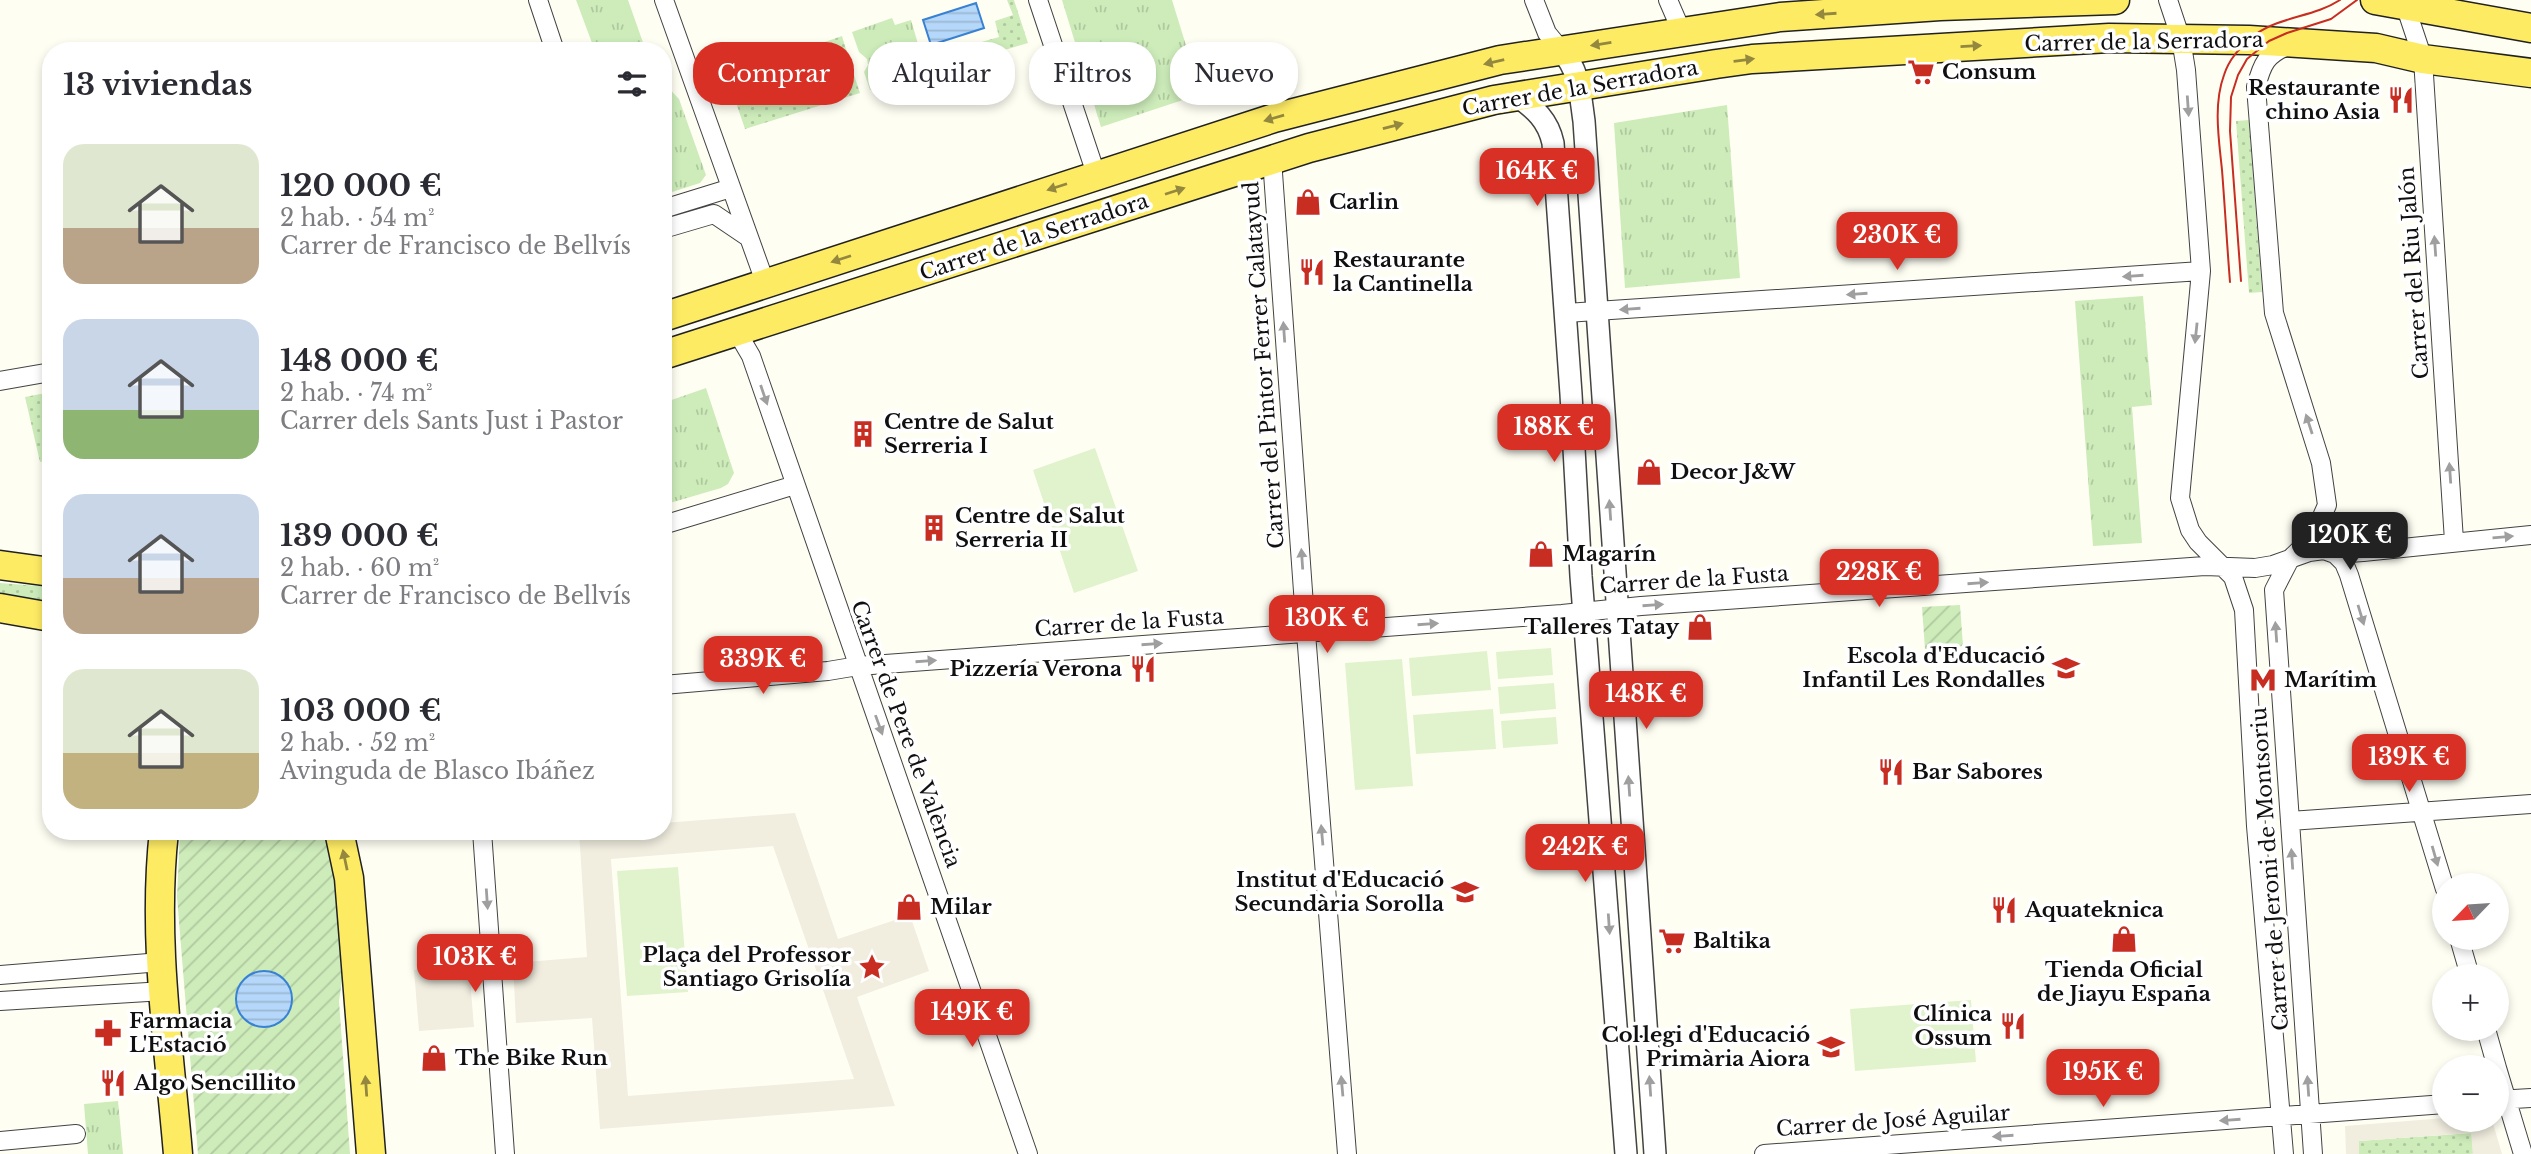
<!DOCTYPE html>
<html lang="es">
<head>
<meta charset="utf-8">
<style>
	:root { --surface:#fff; --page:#f7f7f7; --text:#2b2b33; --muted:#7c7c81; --accent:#d93025 }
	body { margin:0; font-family:"Libre Baskerville",serif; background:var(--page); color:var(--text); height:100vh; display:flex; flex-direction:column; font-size:26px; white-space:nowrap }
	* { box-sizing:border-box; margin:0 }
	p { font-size:23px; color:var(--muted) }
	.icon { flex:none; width:38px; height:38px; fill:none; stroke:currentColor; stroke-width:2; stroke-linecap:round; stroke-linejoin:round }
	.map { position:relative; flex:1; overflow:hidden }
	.details { position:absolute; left:42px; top:42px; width:630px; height:798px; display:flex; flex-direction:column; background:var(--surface); border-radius:28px; box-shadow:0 4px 10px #0003 }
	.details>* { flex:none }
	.hud { position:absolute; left:693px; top:42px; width:665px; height:63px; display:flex; gap:14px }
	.needle { width:46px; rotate:245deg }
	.buttons { position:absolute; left:2432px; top:873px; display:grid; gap:14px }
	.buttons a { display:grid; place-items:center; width:77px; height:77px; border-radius:50%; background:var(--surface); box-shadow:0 4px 10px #0003; font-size:35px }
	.price { position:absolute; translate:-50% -60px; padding:0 16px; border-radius:14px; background:var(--accent); color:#fff; font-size:23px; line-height:46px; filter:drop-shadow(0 2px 4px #0008) }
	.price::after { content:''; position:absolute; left:50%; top:42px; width:21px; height:16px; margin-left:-10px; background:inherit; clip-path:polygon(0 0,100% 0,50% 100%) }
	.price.current { background:#222; color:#fff }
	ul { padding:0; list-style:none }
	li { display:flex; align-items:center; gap:21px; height:175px; padding:0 21px }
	li span { display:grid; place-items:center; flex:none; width:196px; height:140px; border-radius:21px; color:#555 }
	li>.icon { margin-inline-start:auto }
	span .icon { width:84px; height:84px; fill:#fffc; stroke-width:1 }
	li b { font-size:30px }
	h2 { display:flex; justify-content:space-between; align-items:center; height:84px; padding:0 21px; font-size:30px }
	.pill { padding:0 24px; border-radius:28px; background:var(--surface); box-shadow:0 4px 10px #0003; font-size:24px; line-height:63px }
	.pill.current { background:var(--accent); color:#fff }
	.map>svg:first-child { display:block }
</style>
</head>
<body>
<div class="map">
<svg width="2531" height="1154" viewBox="0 0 2531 1154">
	<defs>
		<pattern id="grass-dots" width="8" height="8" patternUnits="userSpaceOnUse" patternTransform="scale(1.75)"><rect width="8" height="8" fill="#cdecba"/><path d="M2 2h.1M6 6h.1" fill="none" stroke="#afc99f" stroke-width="1.8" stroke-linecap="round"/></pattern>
		<pattern id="park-tufts" width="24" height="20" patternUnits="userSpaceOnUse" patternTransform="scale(1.75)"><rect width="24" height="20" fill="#cdecba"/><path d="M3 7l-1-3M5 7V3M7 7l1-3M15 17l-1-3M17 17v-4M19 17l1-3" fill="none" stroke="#afc99f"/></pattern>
		<pattern id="garden-furrows" width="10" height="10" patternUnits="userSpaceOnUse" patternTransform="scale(1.75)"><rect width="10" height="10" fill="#cdecba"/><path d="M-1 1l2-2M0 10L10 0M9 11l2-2" fill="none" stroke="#afc99f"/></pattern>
		<pattern id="water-rules" width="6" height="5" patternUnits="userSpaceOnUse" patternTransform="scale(1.75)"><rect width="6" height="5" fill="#b5d7f9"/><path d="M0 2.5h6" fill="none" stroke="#9bb8d4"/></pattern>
	</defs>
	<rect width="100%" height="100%" fill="#fffef3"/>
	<path fill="url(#grass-dots)" d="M 1007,0 L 1014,0 L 1028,43 L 917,76 L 912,62 L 999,37 L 995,21 L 1013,15 Z
		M 842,36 L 848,56 L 845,60 L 846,68 L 854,75 L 860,93 L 745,129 L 727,76 Z
		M 2249,120 L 2262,292 L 2249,293 L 2236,121 Z
		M 51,392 L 51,459 L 40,462 L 25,397 Z
		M 0,583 L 51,587 L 51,606 L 0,599 Z
		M 2472,1133 L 2473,1154 L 2359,1154 L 2358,1141 Z"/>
	<path fill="url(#park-tufts)" d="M 576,0 L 628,0 L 646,51 L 595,51 Z
		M 1062,0 L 1172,0 L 1201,94 L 1101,127 Z
		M 892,18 L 895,25 L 911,20 L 921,54 L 907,59 L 912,78 L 870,90 L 864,72 L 868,65 L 867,59 L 859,52 L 852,32 Z
		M 663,82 L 679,99 L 706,175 L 700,183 L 663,195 Z
		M 1727,105 L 1740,278 L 1625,288 L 1614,123 Z
		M 2143,296 L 2152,405 L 2132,407 L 2142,543 L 2093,546 L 2075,301 Z
		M 706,388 L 734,473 L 728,484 L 721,488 L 663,505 L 663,403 Z
		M 118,1101 L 123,1154 L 88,1154 L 84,1104 Z"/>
	<path fill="url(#garden-furrows)" d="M 1960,605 L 1963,646 L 1925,649 L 1922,607 Z
		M 180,831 L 326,831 C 338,887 349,944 339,1001 L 350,1154 L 198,1154 L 177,897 Z"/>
	<path fill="#e0f3cc" d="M 1095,448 L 1138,571 L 1074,593 L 1033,470 Z
		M 1551,648 L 1553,675 L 1498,679 L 1496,652 Z
		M 1487,651 L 1491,690 L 1412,696 L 1409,658 Z
		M 1402,659 L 1413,786 L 1355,790 L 1345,663 Z
		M 1554,683 L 1556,709 L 1500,714 L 1498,687 Z
		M 1493,709 L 1496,749 L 1416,754 L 1413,715 Z
		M 1556,717 L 1558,744 L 1503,748 L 1501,721 Z
		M 678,867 L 688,992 L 627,996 L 617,871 Z
		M 1971,1000 L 1976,1062 L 1855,1071 L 1850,1009 Z"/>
	<path fill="#f1eee0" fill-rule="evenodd" d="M 795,813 L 838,939 L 910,915 L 929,971 L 857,997 L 895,1106 L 600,1129 L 592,1018 L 516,1023 L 513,963 L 587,957 L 579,831 L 663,831 L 663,823 ZM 773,846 L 854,1079 L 628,1096 L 611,859 Z
		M 469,967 L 474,1027 L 419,1031 L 414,970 Z
		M 2445,1118 L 2492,1120 L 2502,1154 L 2470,1154 L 2473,1153 L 2471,1133 L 2359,1141 L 2359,1154 L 2346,1154 L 2345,1126 Z"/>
	<path fill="url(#water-rules)" stroke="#3882d3" stroke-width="2" d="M 976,3 L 984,28 L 931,45 L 923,20 Z
		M236 999a28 28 0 1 1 56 0a28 28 0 1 1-56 0Z"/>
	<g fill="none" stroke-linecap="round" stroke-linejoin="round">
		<defs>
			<path id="minor" d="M 538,0 L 555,51
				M 664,0 L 765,282
				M 1038,0 L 1096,174
				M 1534,0 L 1547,33 L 1561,50
				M 1668,0 L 1681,30
				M 2168,0 L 2181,39 L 2186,70 L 2201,271 L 2180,498 L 2190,530 L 2198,542 L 2233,577 L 2244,610 L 2256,826 L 2284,1154
				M 2405,0 L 2405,5 L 2423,59 L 2454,541
				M 2290,45 C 2266,54 2262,64 2256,87 L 2274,313 L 2321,463 L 2327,505 L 2313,537 L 2290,559 L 2274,590 L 2313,1154
				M 1272,159 L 1306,633 L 1347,1154
				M 663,209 L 731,188
				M 663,229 L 714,214 L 748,237
				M 1566,313 L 2201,271
				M 737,332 L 751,356 L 1028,1154
				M 0,381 L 51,372
				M 663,525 L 795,485
				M 2335,554 L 2344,563 L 2349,575 L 2445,889
				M 663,685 L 828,671 L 858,666 L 1562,614 L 1641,606 L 2205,566 L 2255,568 L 2273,565 L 2309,552 L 2324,550 L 2335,554 L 2363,552 L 2531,535
				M 2290,821 L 2531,804
				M 482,831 L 505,1154
				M 2459,938 L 2470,976
				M 0,975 L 161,962
				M 0,1001 L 164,991
				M 2486,1029 L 2497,1068
				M 2497,1068 L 2523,1154
				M 2497,1100 L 2531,1098
				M 0,1141 L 76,1134
				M 1764,1154 L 2445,1104"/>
			<path id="tertiary" d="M 1561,50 C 1580,71 1580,94 1584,121 L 1655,1154
				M 1517,96 C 1535,109 1548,120 1553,143 L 1571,394 L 1581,576 L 1626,1154"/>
			<path id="primary" d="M 2375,0 L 2531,28
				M 663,317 L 1274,118 L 1500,60 L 1780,17 L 1940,6 L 2115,0
				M 663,355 L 1309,148 L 1494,100 L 1716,64 L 1752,59 L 2109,38 L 2249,40 L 2376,48 L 2423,59 L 2531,73
				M 0,565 L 51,572
				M 0,608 L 51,617
				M 164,831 C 152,938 169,1047 178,1154
				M 339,831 L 349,878 L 371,1154"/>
		</defs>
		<use href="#minor" stroke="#434343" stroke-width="20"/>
		<use href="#tertiary" stroke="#434343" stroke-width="24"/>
		<use href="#primary" stroke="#212121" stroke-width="31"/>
		<use href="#minor" stroke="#fff" stroke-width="18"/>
		<use href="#tertiary" stroke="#fff" stroke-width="21"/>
		<use href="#primary" stroke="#feeb64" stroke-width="28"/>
		<path stroke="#c72d21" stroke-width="2" d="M 2241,281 L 2230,131 L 2231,97 L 2238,75 L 2247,59 L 2269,41 L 2287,33 L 2331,19 L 2357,0
			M 2230,282 C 2227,245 2225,208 2222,170 C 2219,140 2213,105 2224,75 C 2229,59 2243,44 2256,34 C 2282,16 2314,17 2340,0"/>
	</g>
	<defs><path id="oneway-solid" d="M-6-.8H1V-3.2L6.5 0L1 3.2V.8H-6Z" transform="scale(1.75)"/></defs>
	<g fill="#93883e">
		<use href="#oneway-solid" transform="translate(1826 14) rotate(176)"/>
		<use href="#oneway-solid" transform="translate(1601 44) rotate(171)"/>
		<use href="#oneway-solid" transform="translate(1971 46) rotate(-3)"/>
		<use href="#oneway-solid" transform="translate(1744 60) rotate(-7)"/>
		<use href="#oneway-solid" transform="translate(1494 62) rotate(167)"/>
		<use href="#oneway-solid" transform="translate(1274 118) rotate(164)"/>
		<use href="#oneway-solid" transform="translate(1393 126) rotate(-15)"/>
		<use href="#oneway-solid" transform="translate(1057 187) rotate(162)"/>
		<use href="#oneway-solid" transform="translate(1175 191) rotate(-18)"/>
		<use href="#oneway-solid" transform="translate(841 259) rotate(162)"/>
		<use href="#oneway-solid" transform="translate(345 860) rotate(-102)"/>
		<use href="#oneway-solid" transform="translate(366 1086) rotate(-94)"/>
	</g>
	<g fill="#9f9f9f">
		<use href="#oneway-solid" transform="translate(2188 106) rotate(86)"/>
		<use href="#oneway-solid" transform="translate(2435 246) rotate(-94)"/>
		<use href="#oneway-solid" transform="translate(2133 276) rotate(176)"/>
		<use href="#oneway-solid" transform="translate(1857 294) rotate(176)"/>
		<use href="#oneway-solid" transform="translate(1630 309) rotate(176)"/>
		<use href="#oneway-solid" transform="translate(1284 332) rotate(-94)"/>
		<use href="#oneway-solid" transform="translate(2196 333) rotate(96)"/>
		<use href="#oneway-solid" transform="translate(764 395) rotate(71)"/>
		<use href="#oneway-solid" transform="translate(2309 424) rotate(-108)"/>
		<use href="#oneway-solid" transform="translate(2450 473) rotate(-94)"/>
		<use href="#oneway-solid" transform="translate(1610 510) rotate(-94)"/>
		<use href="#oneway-solid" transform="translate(2503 537) rotate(-5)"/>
		<use href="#oneway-solid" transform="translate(1302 559) rotate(-94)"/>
		<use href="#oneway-solid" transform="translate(1978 583) rotate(-4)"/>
		<use href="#oneway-solid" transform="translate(1653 605) rotate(-4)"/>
		<use href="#oneway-solid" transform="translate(2361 615) rotate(73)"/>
		<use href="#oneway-solid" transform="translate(1428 624) rotate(-4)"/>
		<use href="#oneway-solid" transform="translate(2276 632) rotate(-94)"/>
		<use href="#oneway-solid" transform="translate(1152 644) rotate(-4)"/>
		<use href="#oneway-solid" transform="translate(926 661) rotate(-4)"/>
		<use href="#oneway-solid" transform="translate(879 725) rotate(70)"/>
		<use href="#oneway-solid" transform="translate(1629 786) rotate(-94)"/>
		<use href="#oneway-solid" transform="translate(1322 835) rotate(-95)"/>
		<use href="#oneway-solid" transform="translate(2435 856) rotate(74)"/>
		<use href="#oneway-solid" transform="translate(2292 859) rotate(-94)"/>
		<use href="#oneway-solid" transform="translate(487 899) rotate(86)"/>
		<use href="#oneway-solid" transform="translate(1609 924) rotate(86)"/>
		<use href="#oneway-solid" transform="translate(1342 1086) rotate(-95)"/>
		<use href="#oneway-solid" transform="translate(1650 1086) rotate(-94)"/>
		<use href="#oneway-solid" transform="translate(2308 1086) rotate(-94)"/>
		<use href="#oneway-solid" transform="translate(2230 1120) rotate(176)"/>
		<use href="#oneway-solid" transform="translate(2003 1136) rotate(176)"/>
	</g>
	<defs>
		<symbol id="supermarket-bare" viewBox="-9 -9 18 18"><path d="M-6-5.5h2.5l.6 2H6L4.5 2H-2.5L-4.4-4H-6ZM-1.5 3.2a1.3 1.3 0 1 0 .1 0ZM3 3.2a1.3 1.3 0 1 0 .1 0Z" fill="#c72d21" stroke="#fff" stroke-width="2.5" paint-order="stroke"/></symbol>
		<symbol id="restaurant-bare" viewBox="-9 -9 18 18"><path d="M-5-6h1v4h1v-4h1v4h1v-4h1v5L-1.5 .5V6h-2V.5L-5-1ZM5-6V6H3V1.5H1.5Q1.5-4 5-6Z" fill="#c72d21" stroke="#fff" stroke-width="2.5" paint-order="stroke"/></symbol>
		<symbol id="shop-bare" viewBox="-9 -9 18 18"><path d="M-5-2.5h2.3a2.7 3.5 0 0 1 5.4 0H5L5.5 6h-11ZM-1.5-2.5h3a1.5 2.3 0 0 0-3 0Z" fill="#c72d21" stroke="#fff" stroke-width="2.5" paint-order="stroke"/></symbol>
		<symbol id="building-bare" viewBox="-9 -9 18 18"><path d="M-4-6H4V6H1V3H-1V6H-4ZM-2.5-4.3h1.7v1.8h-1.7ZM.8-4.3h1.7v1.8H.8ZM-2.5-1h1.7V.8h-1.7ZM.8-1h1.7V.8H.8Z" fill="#c72d21" stroke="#fff" stroke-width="2.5" paint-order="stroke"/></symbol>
		<symbol id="school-bare" viewBox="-9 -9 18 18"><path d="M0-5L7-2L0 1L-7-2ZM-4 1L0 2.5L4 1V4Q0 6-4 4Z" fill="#c72d21" stroke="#fff" stroke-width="2.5" paint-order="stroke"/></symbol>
		<symbol id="metro-bare" viewBox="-9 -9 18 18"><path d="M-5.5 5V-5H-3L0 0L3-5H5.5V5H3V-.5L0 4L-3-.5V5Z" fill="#c72d21" stroke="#fff" stroke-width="2.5" paint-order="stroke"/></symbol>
		<symbol id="sight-bare" viewBox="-9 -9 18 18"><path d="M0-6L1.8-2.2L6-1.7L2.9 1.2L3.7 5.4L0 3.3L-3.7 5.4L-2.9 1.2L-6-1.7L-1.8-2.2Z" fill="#c72d21" stroke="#fff" stroke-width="2.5" paint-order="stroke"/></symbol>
		<symbol id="pharmacy-bare" viewBox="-9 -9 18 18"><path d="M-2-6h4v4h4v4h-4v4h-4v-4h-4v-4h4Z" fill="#c72d21" stroke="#fff" stroke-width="2.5" paint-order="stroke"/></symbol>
	</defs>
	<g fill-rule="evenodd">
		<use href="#supermarket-bare" x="1902" y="53" width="38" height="38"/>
		<use href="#restaurant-bare" x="2382" y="81" width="38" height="38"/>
		<use href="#shop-bare" x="1289" y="183" width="38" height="38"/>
		<use href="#restaurant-bare" x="1293" y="253" width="38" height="38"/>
		<use href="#building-bare" x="844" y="415" width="38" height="38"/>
		<use href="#shop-bare" x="1630" y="453" width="38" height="38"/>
		<use href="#building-bare" x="915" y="509" width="38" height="38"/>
		<use href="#shop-bare" x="1522" y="535" width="38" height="38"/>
		<use href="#shop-bare" x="1681" y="608" width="38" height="38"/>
		<use href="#school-bare" x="2047" y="649" width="38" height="38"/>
		<use href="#restaurant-bare" x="1124" y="650" width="38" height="38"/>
		<use href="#metro-bare" x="2244" y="661" width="38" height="38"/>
		<use href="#restaurant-bare" x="1872" y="753" width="38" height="38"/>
		<use href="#school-bare" x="1446" y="873" width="38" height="38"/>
		<use href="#shop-bare" x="890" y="888" width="38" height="38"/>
		<use href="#restaurant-bare" x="1985" y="891" width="38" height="38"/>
		<use href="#shop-bare" x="2105" y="920" width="38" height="38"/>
		<use href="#supermarket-bare" x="1653" y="922" width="38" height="38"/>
		<use href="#sight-bare" x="853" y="948" width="38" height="38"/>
		<use href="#restaurant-bare" x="1994" y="1007" width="38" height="38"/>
		<use href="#pharmacy-bare" x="89" y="1014" width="38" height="38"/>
		<use href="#school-bare" x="1812" y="1028" width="38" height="38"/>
		<use href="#shop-bare" x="415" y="1039" width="38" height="38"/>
		<use href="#restaurant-bare" x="94" y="1064" width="38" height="38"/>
	</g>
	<g text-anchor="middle" stroke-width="7" stroke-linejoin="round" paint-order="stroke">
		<g font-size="21" fill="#101010" stroke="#fff">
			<text transform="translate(2144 42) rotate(-1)" y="7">Carrer de la Serradora</text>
			<text transform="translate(1580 88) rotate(-10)" y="7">Carrer de la Serradora</text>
			<text transform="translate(1034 237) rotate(-18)" y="7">Carrer de la Serradora</text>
			<text transform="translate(2414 273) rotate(-94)" y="7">Carrer del Riu Jalón</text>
			<text transform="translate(1264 365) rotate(-94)" y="7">Carrer del Pintor Ferrer Calatayud</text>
			<text transform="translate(1694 580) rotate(-4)" y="7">Carrer de la Fusta</text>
			<text transform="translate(1129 623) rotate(-4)" y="7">Carrer de la Fusta</text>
			<text transform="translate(906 734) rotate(70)" y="7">Carrer de Pere de València</text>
			<text transform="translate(2270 869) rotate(-94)" y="7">Carrer de Jeroni de Montsoriu</text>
			<text transform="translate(1893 1121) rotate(-4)" y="7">Carrer de José Aguilar</text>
		</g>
		<g font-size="21" font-weight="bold" fill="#101010" stroke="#fff" text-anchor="start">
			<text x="1942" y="79">Consum</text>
			<text x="2380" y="95" text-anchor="end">Restaurante<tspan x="2380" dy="24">chino Asia</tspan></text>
			<text x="1329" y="209">Carlin</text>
			<text x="1333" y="267">Restaurante<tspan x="1333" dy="24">la Cantinella</tspan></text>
			<text x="884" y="429">Centre de Salut<tspan x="884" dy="24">Serreria I</tspan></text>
			<text x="1670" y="479">Decor J&amp;W</text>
			<text x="955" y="523">Centre de Salut<tspan x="955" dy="24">Serreria II</tspan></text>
			<text x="1562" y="561">Magarín</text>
			<text x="1679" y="634" text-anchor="end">Talleres Tatay</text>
			<text x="2045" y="663" text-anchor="end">Escola d'Educació<tspan x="2045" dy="24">Infantil Les Rondalles</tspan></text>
			<text x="1122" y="676" text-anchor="end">Pizzería Verona</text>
			<text x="2284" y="687">Marítim</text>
			<text x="1912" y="779">Bar Sabores</text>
			<text x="1444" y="887" text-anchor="end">Institut d'Educació<tspan x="1444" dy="24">Secundària Sorolla</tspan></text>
			<text x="930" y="914">Milar</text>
			<text x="2025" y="917">Aquateknica</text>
			<text x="1693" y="948">Baltika</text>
			<text x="851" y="962" text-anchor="end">Plaça del Professor<tspan x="851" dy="24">Santiago Grisolía</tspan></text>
			<text x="2124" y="977" text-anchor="middle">Tienda Oficial<tspan x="2124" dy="24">de Jiayu España</tspan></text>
			<text x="1992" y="1021" text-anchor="end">Clínica<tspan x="1992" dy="24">Ossum</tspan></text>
			<text x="129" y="1028">Farmacia<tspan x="129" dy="24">L'Estació</tspan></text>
			<text x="1810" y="1042" text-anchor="end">Col·legi d'Educació<tspan x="1810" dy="24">Primària Aiora</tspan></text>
			<text x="455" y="1065">The Bike Run</text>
			<text x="134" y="1090">Algo Sencillito</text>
		</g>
	</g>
</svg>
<div class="buttons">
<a><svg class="needle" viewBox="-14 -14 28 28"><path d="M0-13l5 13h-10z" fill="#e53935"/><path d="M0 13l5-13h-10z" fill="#7c7c81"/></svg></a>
<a>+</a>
<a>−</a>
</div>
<b class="price" style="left:1537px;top:208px">164K €</b>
<b class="price" style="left:1897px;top:272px">230K €</b>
<b class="price" style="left:1554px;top:464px">188K €</b>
<b class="price current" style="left:2350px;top:572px">120K €</b>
<b class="price" style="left:1879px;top:609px">228K €</b>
<b class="price" style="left:1327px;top:655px">130K €</b>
<b class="price" style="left:763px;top:696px">339K €</b>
<b class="price" style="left:1646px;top:731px">148K €</b>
<b class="price" style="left:2409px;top:794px">139K €</b>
<b class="price" style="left:1585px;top:884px">242K €</b>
<b class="price" style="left:475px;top:994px">103K €</b>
<b class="price" style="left:972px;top:1049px">149K €</b>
<b class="price" style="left:2103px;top:1109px">195K €</b>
<div class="hud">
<a class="pill current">Comprar</a>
<a class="pill">Alquilar</a>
<a class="pill">Filtros</a>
<a class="pill">Nuevo</a>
</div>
<section class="details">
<h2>13 viviendas<svg class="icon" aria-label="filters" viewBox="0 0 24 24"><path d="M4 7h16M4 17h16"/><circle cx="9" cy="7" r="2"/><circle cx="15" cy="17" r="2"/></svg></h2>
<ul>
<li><span style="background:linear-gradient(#dfe7d0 60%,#b9a48a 0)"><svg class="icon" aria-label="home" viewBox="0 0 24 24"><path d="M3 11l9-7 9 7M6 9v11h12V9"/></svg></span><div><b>120 000 €</b><p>2 hab. · 54 m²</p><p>Carrer de Francisco de Bellvís</p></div></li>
<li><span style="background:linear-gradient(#c9d6e8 65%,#8fb573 0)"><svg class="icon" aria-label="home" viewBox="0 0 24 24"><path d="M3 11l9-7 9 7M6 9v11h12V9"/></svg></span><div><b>148 000 €</b><p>2 hab. · 74 m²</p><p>Carrer dels Sants Just i Pastor</p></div></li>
<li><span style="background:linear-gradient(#c9d6e8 60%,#b9a48a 0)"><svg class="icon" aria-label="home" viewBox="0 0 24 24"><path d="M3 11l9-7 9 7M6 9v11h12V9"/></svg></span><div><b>139 000 €</b><p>2 hab. · 60 m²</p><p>Carrer de Francisco de Bellvís</p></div></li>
<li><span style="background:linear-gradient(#dfe7d0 60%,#c2b280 0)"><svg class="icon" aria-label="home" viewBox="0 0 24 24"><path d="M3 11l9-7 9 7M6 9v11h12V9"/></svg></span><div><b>103 000 €</b><p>2 hab. · 52 m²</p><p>Avinguda de Blasco Ibáñez</p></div></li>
</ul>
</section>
</div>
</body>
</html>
